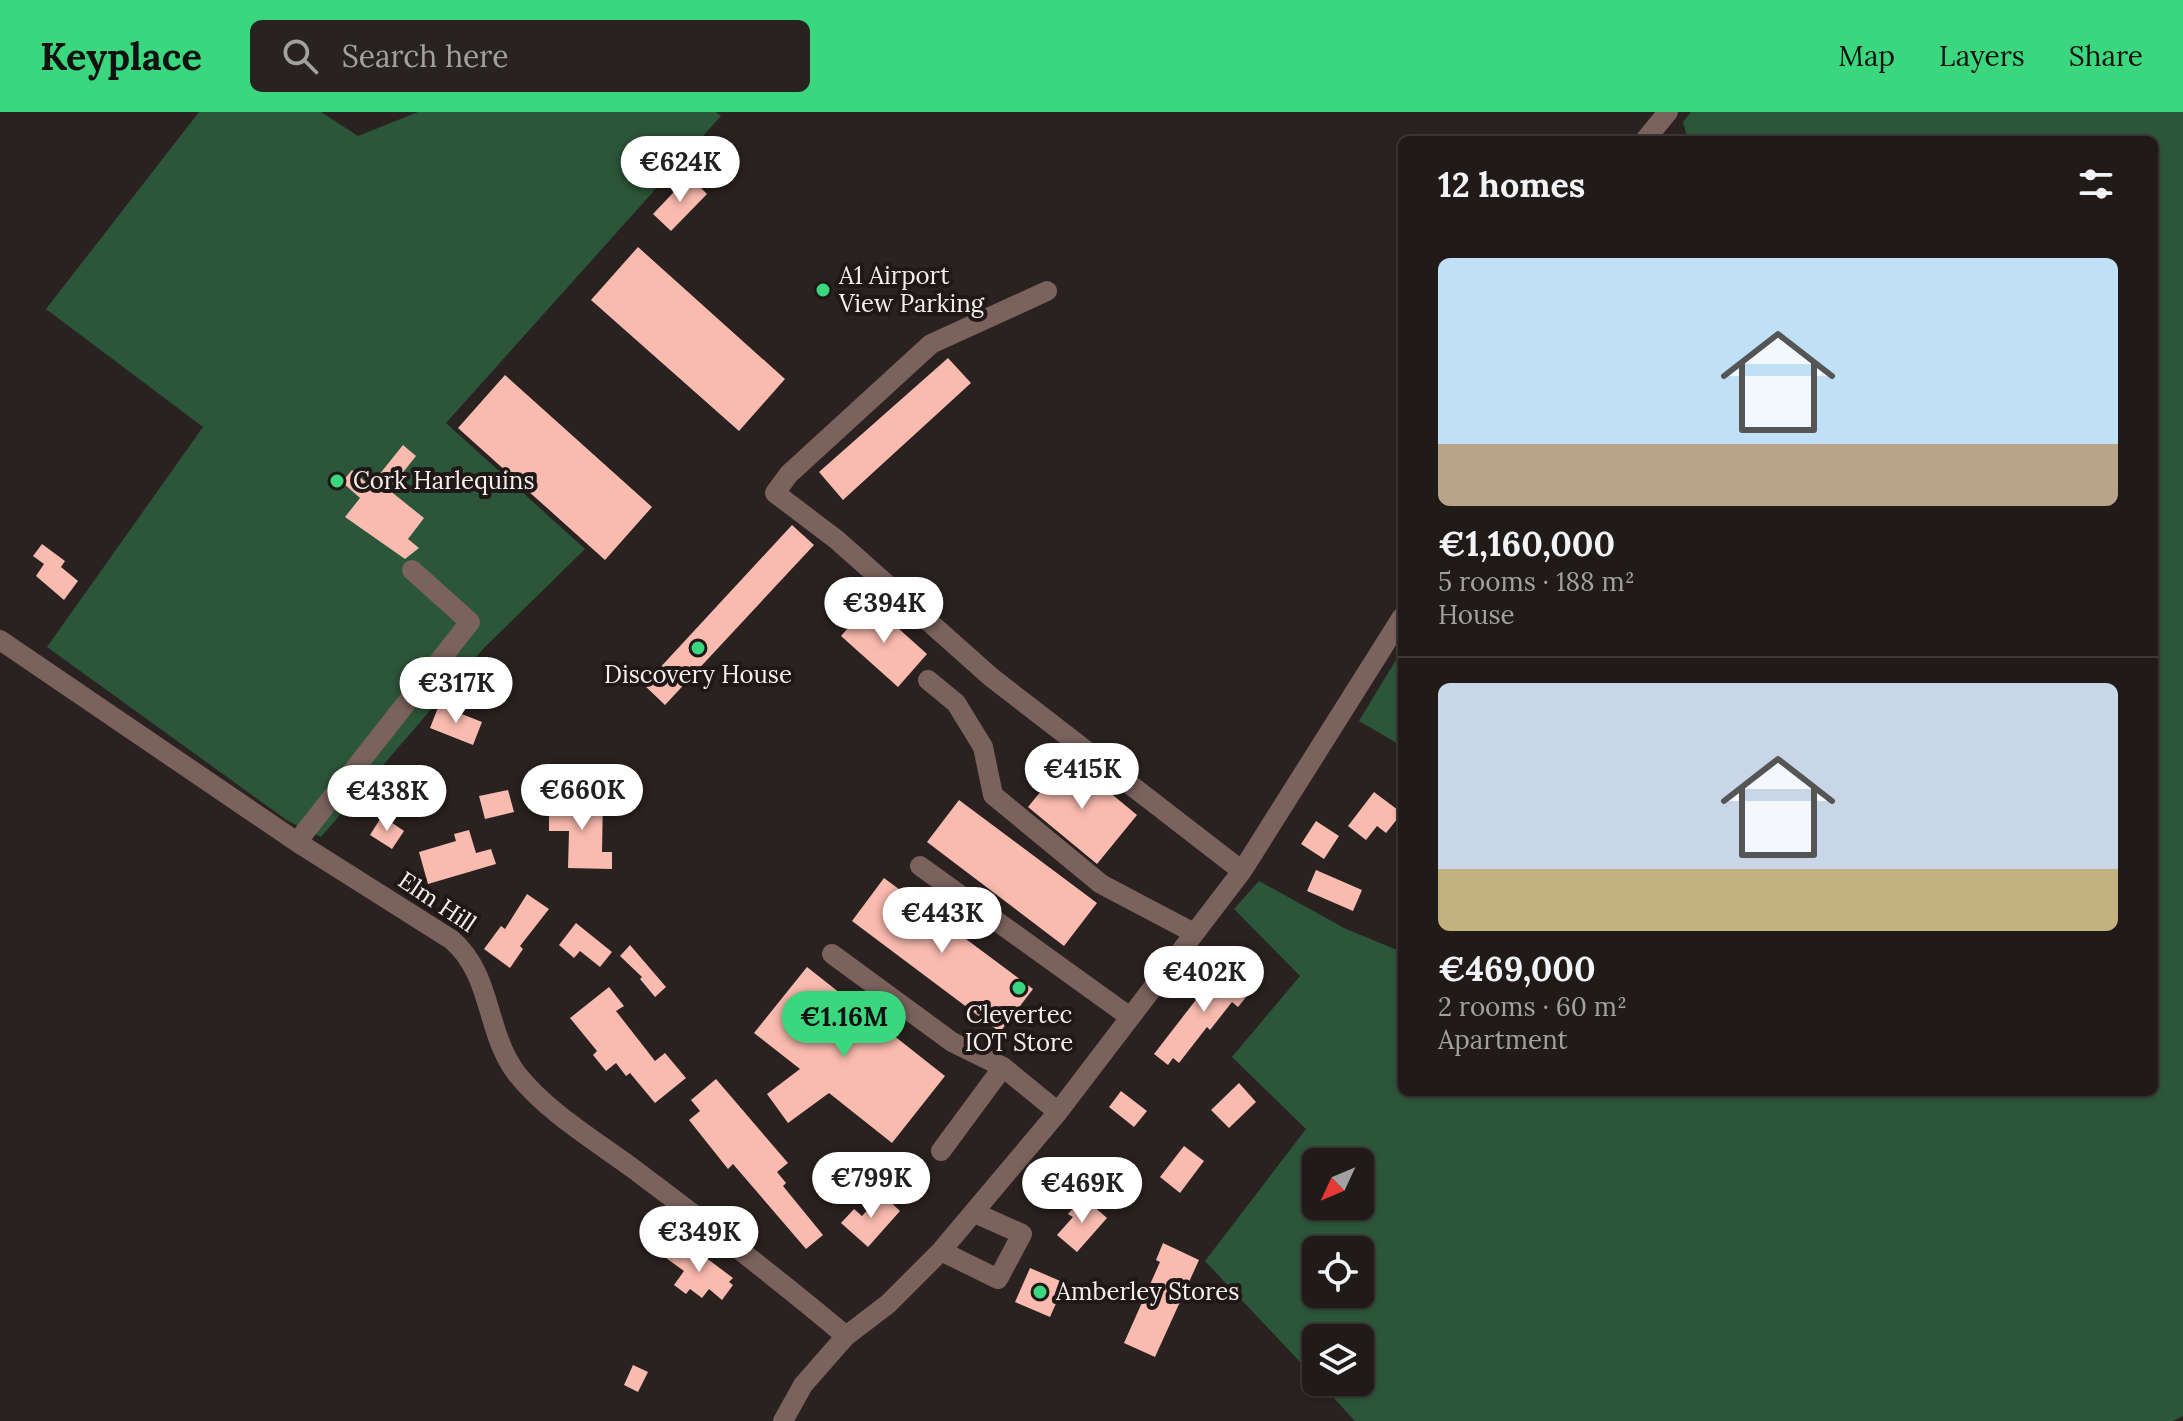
<!DOCTYPE html>
<html lang="en">
<head>
<meta charset="utf-8">
<style>
	:root { --surface:#201a18; --page:#282321; --text:#f1f3f6; --muted:#a2a1a2; --line:#3d3837; --accent:#3ad77f }
	body { margin:0; font-family:Lora,serif; background:var(--page); color:var(--text); height:100vh; display:flex; flex-direction:column; font-size:30px; white-space:nowrap }
	* { box-sizing:border-box; margin:0 }
	p { font-size:26px; color:var(--muted) }
	.icon { flex:none; width:44px; height:44px; fill:none; stroke:currentColor; stroke-width:2; stroke-linecap:round; stroke-linejoin:round }
	.map { position:relative; flex:1; overflow:hidden }
	.details { position:absolute; left:1398px; top:24px; width:760px; height:960px; display:flex; flex-direction:column; background:var(--surface); border-radius:12px; box-shadow:0 2px 6px #0004,0 0 0 2px var(--line) }
	.details>* { flex:none }
	.needle { width:52px; rotate:226deg }
	.controls { position:absolute; left:1302px; top:1036px; display:grid; gap:16px }
	.controls a { display:grid; place-items:center; width:72px; height:72px; border-radius:12px; background:var(--surface); box-shadow:0 2px 6px #0004,0 0 0 2px var(--line); font-size:40px }
	.price { position:absolute; translate:-50% -68px; padding:0 18px; border-radius:28px; background:#fff; color:#222; font-size:26px; line-height:52px; filter:drop-shadow(0 2px 4px #0008) }
	.price::after { content:''; position:absolute; left:50%; top:48px; width:24px; height:18px; margin-left:-12px; background:inherit; clip-path:polygon(0 0,100% 0,50% 100%) }
	.price.selected { background:var(--accent); color:#111 }
	ul { padding:0; list-style:none }
	li { display:grid; align-content:center; gap:16px; height:424px; padding:0 40px }
	li+li { border-top:2px solid var(--line) }
	li span { display:grid; place-items:center; height:248px; border-radius:12px; color:#555 }
	li>.icon { margin-inline-start:auto }
	span .icon { width:144px; height:144px; fill:#fffc; stroke-width:1 }
	li b { font-size:34px }
	h2 { display:flex; justify-content:space-between; align-items:center; height:96px; padding:0 40px; font-size:34px }
	header { display:flex; align-items:center; gap:48px; box-sizing:border-box; height:112px; padding:0 40px; background:var(--accent); color:#111 }
	header strong { font-size:38px }
	nav { display:flex; gap:44px; margin-inline-start:auto; font-size:28px }
	.search { width:560px; height:72px; background:var(--page); display:flex; align-items:center; gap:20px; box-sizing:border-box; padding:0 28px; border-radius:12px; color:var(--muted); font-size:30px }
	.map>svg:first-child { display:block }
</style>
</head>
<body>
<header>
<strong>Keyplace</strong>
<div class="search"><svg class="icon" aria-label="search" viewBox="0 0 24 24"><circle cx="10" cy="10" r="6"/><path d="M15 15l6 6"/></svg>Search here</div>
<nav><a>Map</a><a>Layers</a><a>Share</a></nav>
</header>
<div class="map">
<svg width="2183" height="1309" viewBox="0 0 2183 1309">
	<rect width="100%" height="100%" fill="#2a2220"/>
	<path fill="#2c563a" fill-rule="evenodd" d="M 199,0 L 321,0 L 358,24 L 418,0 L 716,0 L 721,4 L 446,311 L 585,437 L 484,536 L 321,725 L 288,709 L 47,535 L 203,315 L 46,197 Z
		M 1691,0 L 2183,0 L 2183,1304 L 2173,1309 L 1355,1309 L 1319,1270 L 1360,1270 L 1360,1226 L 1316,1226 L 1316,1267 L 1205,1149 L 1306,1017 L 1232,945 L 1300,864 L 1234,797 L 1259,769 L 1346,817 L 1402,840 L 1402,980 L 2154,980 L 2154,28 L 1688,28 L 1683,10 ZM 1316,1050 L 1360,1050 L 1360,1094 L 1316,1094 ZM 1360,1138 L 1360,1182 L 1316,1182 L 1316,1138 Z
		M 1402,538 L 1402,634 L 1359,609 Z"/>
	<path fill="#f9baaf" d="M 689,64 L 707,82 L 671,119 L 653,102 Z
		M 638,135 L 785,267 L 739,319 L 591,188 Z
		M 948,246 L 971,271 L 843,388 L 819,360 Z
		M 505,263 L 652,395 L 605,448 L 458,316 Z
		M 403,333 L 416,344 L 389,378 L 424,406 L 408,427 L 419,436 L 405,447 L 345,405 L 360,386 L 342,370 L 352,358 L 370,374 Z
		M 792,413 L 814,433 L 665,593 L 644,573 Z
		M 42,432 L 65,449 L 61,455 L 78,469 L 64,488 L 36,464 L 44,452 L 33,444 Z
		M 870,491 L 927,542 L 898,575 L 841,524 Z
		M 439,593 L 482,610 L 473,633 L 430,616 Z
		M 1068,646 L 1137,703 L 1097,752 L 1028,695 Z
		M 508,678 L 514,700 L 485,707 L 479,684 Z
		M 1374,680 L 1402,701 L 1386,721 L 1377,714 L 1366,728 L 1348,714 Z
		M 579,685 L 603,686 L 602,740 L 612,740 L 612,757 L 568,756 L 569,719 L 549,719 L 549,691 L 579,690 Z
		M 959,688 L 1097,791 L 1064,834 L 927,730 Z
		M 382,704 L 404,719 L 392,737 L 370,723 Z
		M 1316,709 L 1339,724 L 1324,747 L 1301,732 Z
		M 469,718 L 476,741 L 491,737 L 496,752 L 428,772 L 419,740 L 456,729 L 454,722 Z
		M 1316,758 L 1362,778 L 1353,799 L 1307,779 Z
		M 884,766 L 1033,877 L 1000,920 L 852,809 Z
		M 527,782 L 549,797 L 520,834 L 523,837 L 510,856 L 484,837 L 501,814 L 505,817 Z
		M 576,811 L 612,840 L 600,855 L 580,839 L 574,846 L 559,833 Z
		M 630,833 L 666,875 L 655,885 L 640,867 L 642,865 L 620,844 Z
		M 1238,853 L 1249,862 L 1241,871 L 1251,879 L 1238,895 L 1232,890 L 1210,918 L 1207,915 L 1179,951 L 1173,946 L 1168,953 L 1154,942 L 1219,858 L 1229,865 Z
		M 807,855 L 945,964 L 892,1031 L 829,981 L 788,1011 L 767,982 L 800,957 L 754,921 Z
		M 609,875 L 624,894 L 616,899 L 655,949 L 665,941 L 686,966 L 655,991 L 630,961 L 626,964 L 616,951 L 606,959 L 593,943 L 597,939 L 570,906 Z
		M 716,967 L 788,1051 L 777,1060 L 786,1071 L 783,1074 L 823,1123 L 806,1137 L 733,1052 L 728,1057 L 689,1008 L 700,999 L 691,988 Z
		M 1239,971 L 1256,990 L 1229,1016 L 1211,998 Z
		M 1121,979 L 1147,999 L 1134,1015 L 1109,995 Z
		M 1184,1034 L 1204,1049 L 1180,1081 L 1160,1065 Z
		M 882,1082 L 900,1099 L 868,1135 L 841,1111 L 854,1097 L 862,1104 Z
		M 1083,1085 L 1107,1106 L 1077,1140 L 1057,1123 L 1073,1105 L 1068,1102 Z
		M 677,1131 L 694,1143 L 697,1139 L 733,1166 L 729,1170 L 733,1173 L 722,1188 L 709,1177 L 702,1186 L 690,1177 L 686,1182 L 674,1173 L 684,1159 L 666,1146 Z
		M 1163,1131 L 1199,1148 L 1155,1245 L 1124,1231 L 1160,1150 L 1156,1148 Z
		M 1030,1156 L 1065,1171 L 1050,1205 L 1015,1190 Z
		M 633,1253 L 648,1260 L 638,1280 L 624,1273 Z"/>
	<g fill="none" stroke-linecap="round" stroke-linejoin="round">
		<path stroke="#7b625d" stroke-width="20" d="M 1645,28 L 1668,0
			M 1047,179 L 931,232 L 789,362 L 775,381 L 837,428 L 991,565 L 1242,759
			M 0,528 L 297,730 L 452,828 C 493,864 485,920 517,962 C 548,1001 596,1029 635,1058 C 707,1112 777,1166 846,1224
			M 928,568 L 956,591 L 983,635 L 993,683 L 1101,772 L 1194,821
			M 297,730 L 470,510 L 412,458
			M 920,754 L 1130,905
			M 832,842 L 952,930 L 1003,955
			M 941,1039 L 1003,955 L 1058,1000
			M 941,1139 L 998,1167 L 1022,1122 L 975,1101
			M 783,1309 L 803,1273 L 846,1224 L 888,1192 L 941,1139 L 1058,1000 L 1242,759 L 1402,505"/>
	</g>
	<g fill="#3ad77f" stroke="#201817" stroke-width="3">
		<circle cx="823" cy="178" r="8"/>
		<circle cx="337" cy="369" r="8"/>
		<circle cx="698" cy="536" r="8"/>
		<circle cx="1019" cy="876" r="8"/>
		<circle cx="1040" cy="1180" r="8"/>
	</g>
	<g text-anchor="middle" stroke-width="8" stroke-linejoin="round" paint-order="stroke">
		<g font-size="24" fill="#f5efee" stroke="#201817" text-anchor="start">
			<text x="839" y="172">A1 Airport<tspan x="839" dy="28">View Parking</tspan></text>
			<text x="353" y="377">Cork Harlequins</text>
			<text x="698" y="571" text-anchor="middle">Discovery House</text>
			<text x="1019" y="911" text-anchor="middle">Clevertec<tspan x="1019" dy="28">IOT Store</tspan></text>
			<text x="1056" y="1188">Amberley Stores</text>
		</g>
		<g font-size="24" fill="#f5efee" stroke="#201817">
			<text transform="translate(437 790) rotate(34)" y="8">Elm Hill</text>
		</g>
	</g>
</svg>
<div class="controls">
<a><svg class="needle" viewBox="-14 -14 28 28"><path d="M0-13l5 13h-10z" fill="#e53935"/><path d="M0 13l5-13h-10z" fill="#a2a1a2"/></svg></a>
<a><svg class="icon" aria-label="locate" viewBox="0 0 24 24"><circle cx="12" cy="12" r="6"/><path d="M12 2v4M12 18v4M2 12h4M18 12h4"/></svg></a>
<a><svg class="icon" aria-label="layers" viewBox="0 0 24 24"><path d="M12 4l9 5-9 5-9-5zM3 14l9 5 9-5"/></svg></a>
</div>
<b class="price" style="left:680px;top:92px">€624K</b>
<b class="price" style="left:884px;top:533px">€394K</b>
<b class="price" style="left:456px;top:613px">€317K</b>
<b class="price" style="left:1082px;top:699px">€415K</b>
<b class="price" style="left:582px;top:720px">€660K</b>
<b class="price" style="left:387px;top:721px">€438K</b>
<b class="price" style="left:942px;top:843px">€443K</b>
<b class="price" style="left:1204px;top:902px">€402K</b>
<b class="price selected" style="left:844px;top:947px">€1.16M</b>
<b class="price" style="left:871px;top:1108px">€799K</b>
<b class="price" style="left:1082px;top:1113px">€469K</b>
<b class="price" style="left:699px;top:1162px">€349K</b>
<section class="details">
<h2>12 homes<svg class="icon" aria-label="filters" viewBox="0 0 24 24"><path d="M4 7h16M4 17h16"/><circle cx="9" cy="7" r="2"/><circle cx="15" cy="17" r="2"/></svg></h2>
<ul>
<li><span style="background:linear-gradient(#bfe0f5 75%,#b9a48a 0)"><svg class="icon" aria-label="home" viewBox="0 0 24 24"><path d="M3 11l9-7 9 7M6 9v11h12V9"/></svg></span><div><b>€1,160,000</b><p>5 rooms · 188 m²</p><p>House</p></div></li>
<li><span style="background:linear-gradient(#c9d6e8 75%,#c2b280 0)"><svg class="icon" aria-label="home" viewBox="0 0 24 24"><path d="M3 11l9-7 9 7M6 9v11h12V9"/></svg></span><div><b>€469,000</b><p>2 rooms · 60 m²</p><p>Apartment</p></div></li>
</ul>
</section>
</div>
</body>
</html>
